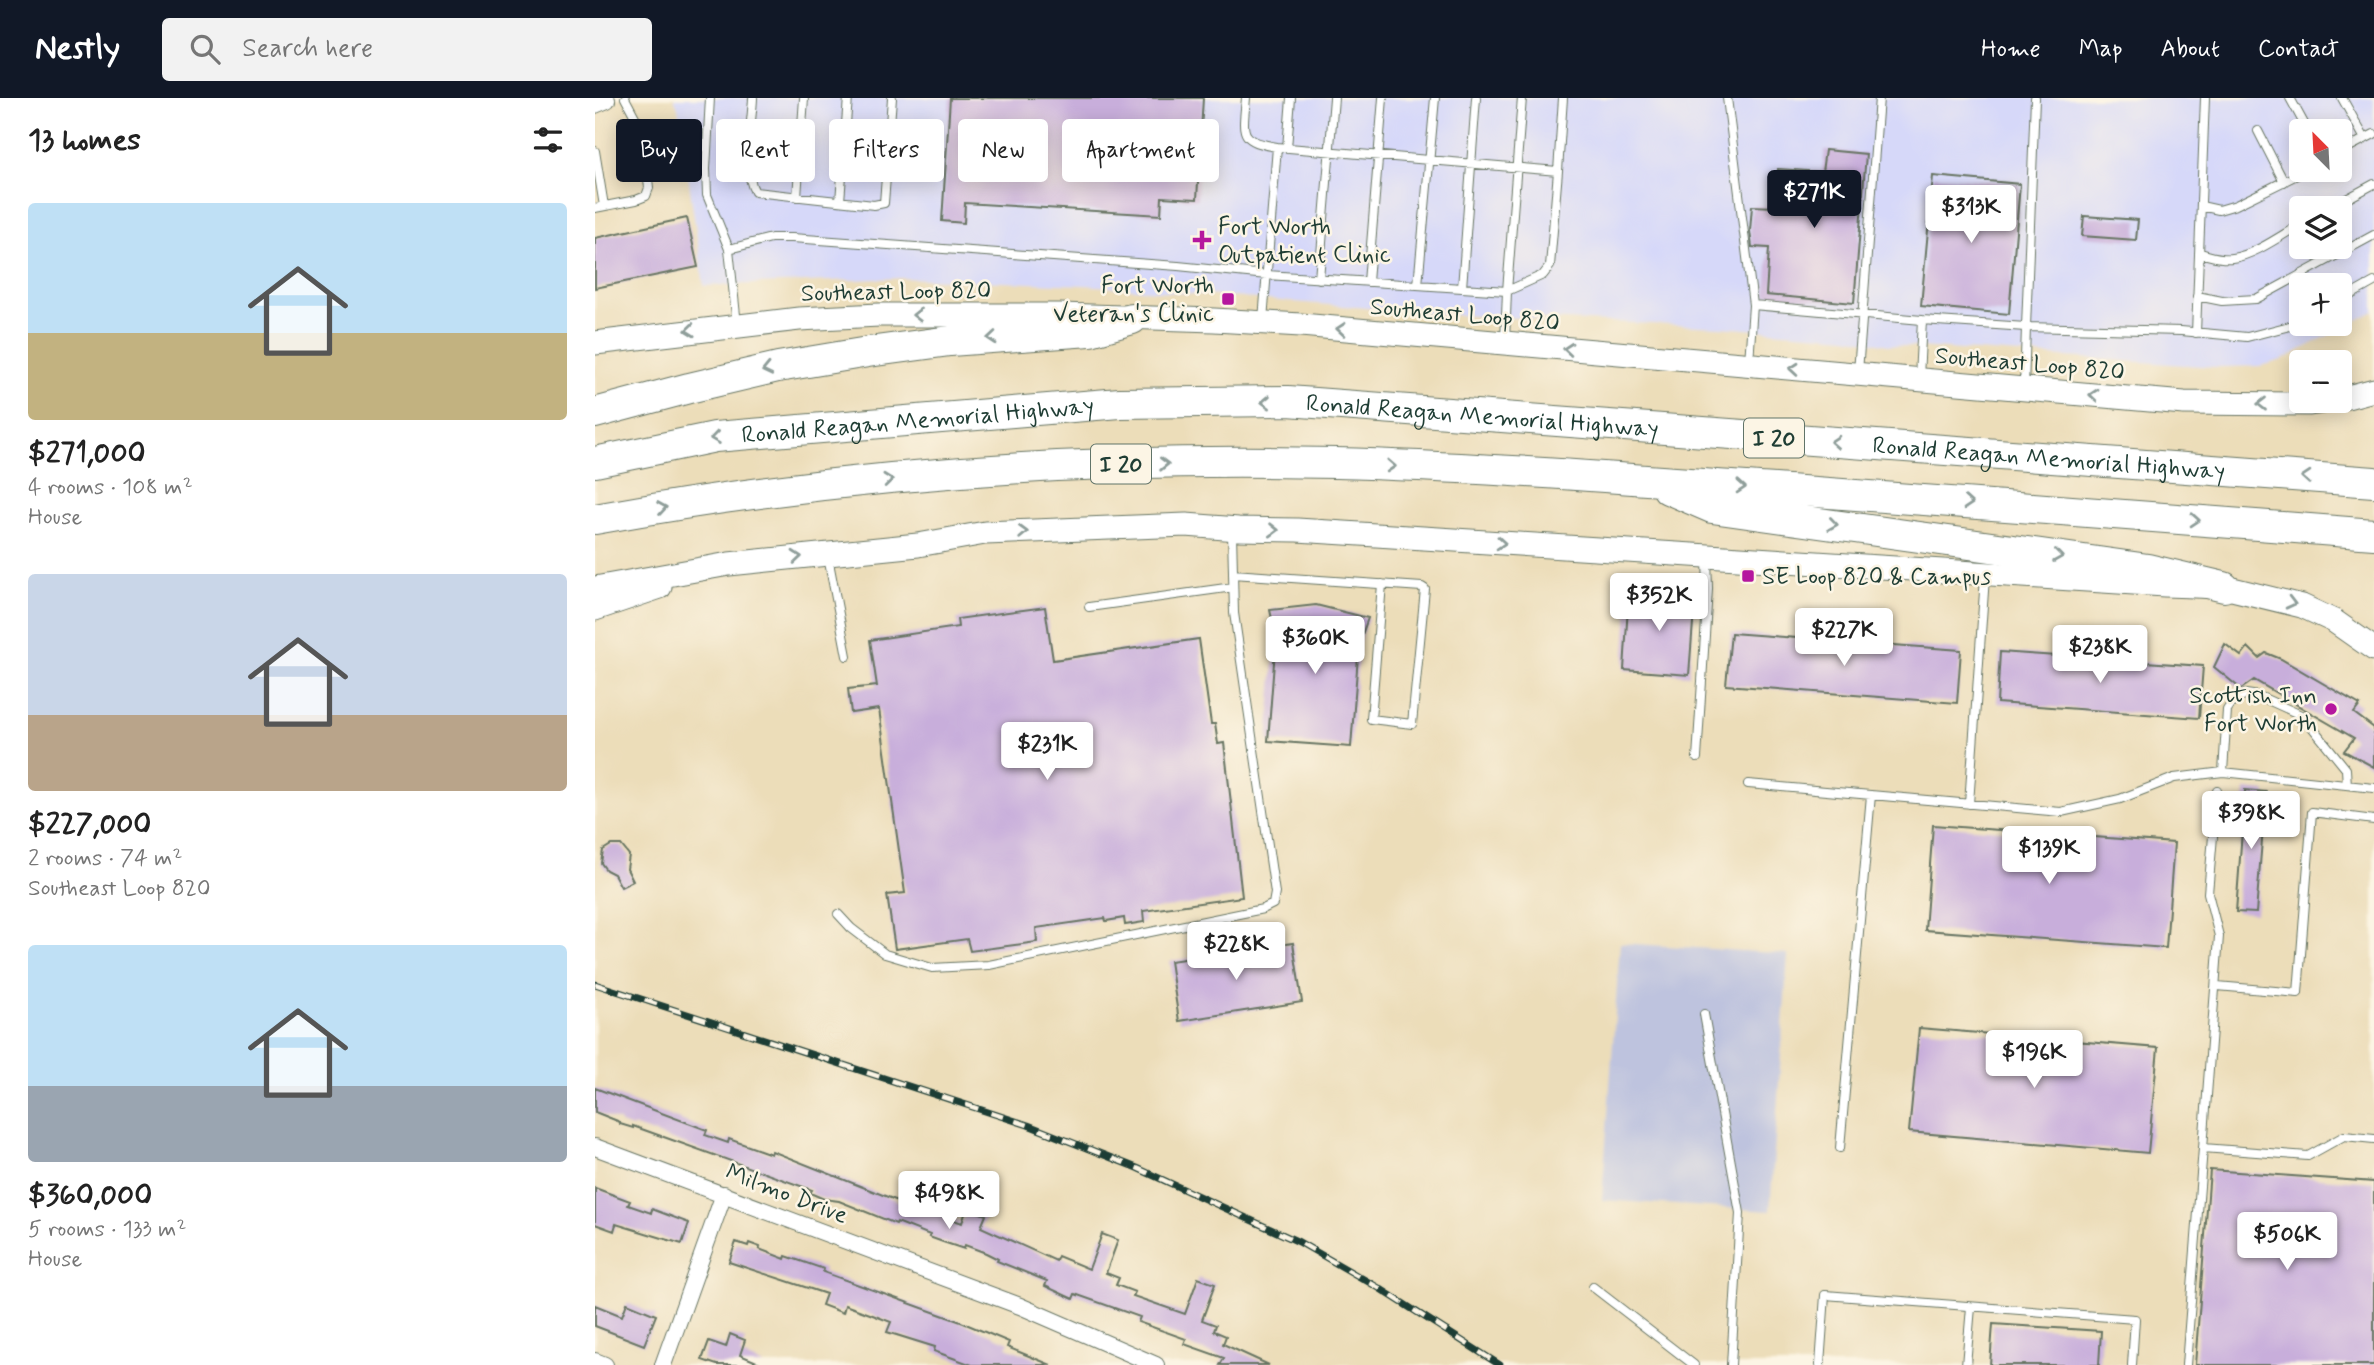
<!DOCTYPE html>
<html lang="en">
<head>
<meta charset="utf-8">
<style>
	:root { --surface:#fff; --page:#f2f2f2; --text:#222; --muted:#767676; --accent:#111827 }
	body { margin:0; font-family:Mynerve,sans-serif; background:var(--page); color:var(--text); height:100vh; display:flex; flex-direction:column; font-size:26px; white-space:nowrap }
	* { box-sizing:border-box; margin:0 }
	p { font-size:23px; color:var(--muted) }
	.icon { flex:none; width:38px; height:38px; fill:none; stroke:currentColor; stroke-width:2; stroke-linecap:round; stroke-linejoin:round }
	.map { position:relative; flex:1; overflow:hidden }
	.details { display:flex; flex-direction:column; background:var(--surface); width:595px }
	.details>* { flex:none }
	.guide { position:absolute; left:21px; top:21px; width:665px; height:63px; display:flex; gap:14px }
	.needle { width:46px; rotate:336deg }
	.tools { position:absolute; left:1694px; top:21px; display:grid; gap:14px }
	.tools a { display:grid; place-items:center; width:63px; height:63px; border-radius:7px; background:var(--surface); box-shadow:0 4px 18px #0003; font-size:35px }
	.price { position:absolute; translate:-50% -60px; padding:0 16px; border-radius:7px; background:#fff; color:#222; font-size:23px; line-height:46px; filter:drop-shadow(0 2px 4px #0008) }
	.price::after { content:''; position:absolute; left:50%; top:42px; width:21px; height:16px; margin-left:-10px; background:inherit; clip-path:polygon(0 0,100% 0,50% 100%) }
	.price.selected { background:var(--accent); color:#fff }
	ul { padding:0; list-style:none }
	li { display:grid; align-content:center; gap:14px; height:371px; padding:0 28px }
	li span { display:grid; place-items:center; height:217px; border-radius:7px; color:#555 }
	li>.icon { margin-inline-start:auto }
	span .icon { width:126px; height:126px; fill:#fffc; stroke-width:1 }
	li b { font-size:30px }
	h2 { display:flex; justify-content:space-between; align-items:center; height:84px; padding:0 28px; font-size:30px }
	.pill { padding:0 24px; border-radius:7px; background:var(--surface); box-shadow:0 4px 18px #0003; font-size:24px; line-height:63px }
	.pill.selected { background:var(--accent); color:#fff }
	header { display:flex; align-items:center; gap:42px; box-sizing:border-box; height:98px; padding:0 35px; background:var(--accent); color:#fff }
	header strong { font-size:33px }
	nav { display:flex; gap:38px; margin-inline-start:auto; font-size:24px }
	.search { width:490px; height:63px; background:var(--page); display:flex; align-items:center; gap:18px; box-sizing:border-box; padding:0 24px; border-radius:7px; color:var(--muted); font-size:26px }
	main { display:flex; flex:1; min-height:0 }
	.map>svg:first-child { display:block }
</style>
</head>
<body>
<header>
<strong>Nestly</strong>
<div class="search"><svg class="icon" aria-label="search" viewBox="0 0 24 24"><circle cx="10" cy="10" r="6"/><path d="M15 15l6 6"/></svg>Search here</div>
<nav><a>Home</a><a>Map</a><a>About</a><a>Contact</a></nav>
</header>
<main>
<section class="details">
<h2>13 homes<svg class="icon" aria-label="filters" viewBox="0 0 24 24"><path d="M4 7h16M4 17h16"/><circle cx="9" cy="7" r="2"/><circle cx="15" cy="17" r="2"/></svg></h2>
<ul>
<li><span style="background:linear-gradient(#bfe0f5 60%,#c2b280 0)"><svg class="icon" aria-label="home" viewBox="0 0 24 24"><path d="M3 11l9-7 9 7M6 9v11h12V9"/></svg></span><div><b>$271,000</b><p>4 rooms · 108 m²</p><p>House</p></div></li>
<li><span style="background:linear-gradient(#c9d6e8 65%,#b9a48a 0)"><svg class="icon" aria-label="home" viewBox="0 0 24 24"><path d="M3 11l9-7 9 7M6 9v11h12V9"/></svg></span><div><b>$227,000</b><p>2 rooms · 74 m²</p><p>Southeast Loop 820</p></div></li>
<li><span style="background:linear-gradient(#bfe0f5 65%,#9aa5b1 0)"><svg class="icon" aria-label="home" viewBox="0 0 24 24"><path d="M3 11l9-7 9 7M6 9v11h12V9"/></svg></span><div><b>$360,000</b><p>5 rooms · 133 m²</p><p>House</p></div></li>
</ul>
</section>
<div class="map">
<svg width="1779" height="1267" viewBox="0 0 1779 1267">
	<rect width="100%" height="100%" fill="#fcf5e5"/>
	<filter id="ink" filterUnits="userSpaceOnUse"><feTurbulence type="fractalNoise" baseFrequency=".0143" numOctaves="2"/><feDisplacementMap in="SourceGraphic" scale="14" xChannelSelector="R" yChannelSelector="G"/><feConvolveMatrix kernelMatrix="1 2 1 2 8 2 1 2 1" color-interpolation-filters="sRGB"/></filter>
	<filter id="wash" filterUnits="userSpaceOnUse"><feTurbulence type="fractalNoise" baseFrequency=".00686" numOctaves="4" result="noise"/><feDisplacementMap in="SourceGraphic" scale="28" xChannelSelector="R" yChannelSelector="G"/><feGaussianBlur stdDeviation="1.57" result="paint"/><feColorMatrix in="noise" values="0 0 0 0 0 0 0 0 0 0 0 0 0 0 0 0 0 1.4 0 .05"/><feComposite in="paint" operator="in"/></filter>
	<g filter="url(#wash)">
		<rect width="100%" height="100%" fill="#ecddb9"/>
		<path fill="#d6d8f9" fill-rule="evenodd" d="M 79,0 L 1779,0 L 1779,213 L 1687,262 L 1665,268 L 1621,269 L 1293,247 L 1252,239 L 1126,229 L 860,217 L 490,187 L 307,180 L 109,188 L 83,9 ZM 1706,33 L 1745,33 L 1745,72 L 1706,72 ZM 1706,110 L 1745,110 L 1745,149 L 1706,149 ZM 1706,187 L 1745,187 L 1745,226 L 1706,226 Z"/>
		<path fill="#bec3de" d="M 1025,845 L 1193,856 L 1175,1113 L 1007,1102 Z"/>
		<g id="blocks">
			<path fill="#c8aedb" d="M 355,0 L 608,0 L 602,101 L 567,99 L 566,117 L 370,105 L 369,125 L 347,123 Z
				M 1230,52 L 1271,56 L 1259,205 L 1171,197 L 1174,150 L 1157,149 L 1155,133 L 1157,108 L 1180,109 L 1183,71 L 1227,74 Z
				M 1338,78 L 1425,86 L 1414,216 L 1326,208 Z
				M 1489,118 L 1543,122 L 1541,142 L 1487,138 Z
				M 92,120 L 103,169 L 0,190 L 0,140 Z
				M 1034,492 L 1100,498 L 1094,577 L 1029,572 Z
				M 721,507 L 773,520 L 764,545 L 756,649 L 673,643 L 681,538 L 675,512 Z
				M 450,509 L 458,562 L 604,541 L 616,626 L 620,626 L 623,646 L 629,645 L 647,799 L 548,813 L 549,824 L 530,827 L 529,820 L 511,823 L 510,820 L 441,830 L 442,844 L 375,853 L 372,841 L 300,851 L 292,797 L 310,795 L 284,611 L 256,615 L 253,591 L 282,588 L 275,542 L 363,529 L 362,521 Z
				M 1136,535 L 1366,552 L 1362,605 L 1131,587 Z
				M 1630,546 L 1646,558 L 1653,549 L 1664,560 L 1671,555 L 1686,561 L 1765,607 L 1759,615 L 1779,630 L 1779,669 L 1749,653 L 1759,640 L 1659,582 L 1646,591 L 1619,569 Z
				M 1405,554 L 1608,568 L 1604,620 L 1402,605 Z
				M 1650,692 L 1671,694 L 1661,815 L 1641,814 Z
				M 1338,727 L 1579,745 L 1571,850 L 1330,832 Z
				M 16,747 L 26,747 L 34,757 L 32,771 L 38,783 L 26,789 L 19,776 L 11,772 L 6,765 L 8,752 Z
				M 698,845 L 707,904 L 584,923 L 575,863 Z
				M 1324,930 L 1563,950 L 1553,1055 L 1314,1034 Z
				M 0,990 L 112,1032 L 110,1037 L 133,1045 L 134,1041 L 176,1056 L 177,1053 L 318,1109 L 318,1107 L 367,1125 L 372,1110 L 391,1117 L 386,1129 L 461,1163 L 463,1158 L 494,1171 L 507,1136 L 523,1142 L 511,1175 L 524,1180 L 521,1187 L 540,1194 L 538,1198 L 590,1216 L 603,1180 L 620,1186 L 607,1222 L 621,1227 L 619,1233 L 631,1238 L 628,1246 L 674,1267 L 625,1267 L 629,1260 L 589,1246 L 591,1241 L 543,1224 L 545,1219 L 480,1196 L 478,1201 L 450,1188 L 452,1183 L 402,1163 L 403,1161 L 391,1155 L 370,1147 L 369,1151 L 348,1144 L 334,1139 L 335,1137 L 302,1124 L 301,1126 L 244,1103 L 229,1101 L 215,1095 L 217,1092 L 38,1028 L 38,1030 L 25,1026 L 25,1024 L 0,1014 Z
				M 1615,1072 L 1779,1084 L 1779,1267 L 1600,1267 Z
				M 0,1090 L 35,1103 L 33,1107 L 56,1115 L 57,1111 L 94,1125 L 87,1146 L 21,1126 L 19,1133 L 0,1126 Z
				M 141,1144 L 153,1148 L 154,1145 L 165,1149 L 164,1151 L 190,1161 L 191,1158 L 229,1171 L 228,1174 L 366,1224 L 414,1244 L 412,1249 L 456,1267 L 377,1267 L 339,1253 L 340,1249 L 292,1234 L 296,1224 L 275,1216 L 250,1207 L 248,1215 L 227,1207 L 231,1196 L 134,1164 Z
				M 32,1205 L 61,1217 L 49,1247 L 0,1228 L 0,1207 L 27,1218 Z
				M 1398,1226 L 1506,1233 L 1504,1267 L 1395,1267 Z
				M 135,1236 L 150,1242 L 145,1257 L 169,1267 L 122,1267 L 107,1262 L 114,1243 L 131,1249 Z"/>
		</g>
	</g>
	<g filter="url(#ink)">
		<use href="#blocks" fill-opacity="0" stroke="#677563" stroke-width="2"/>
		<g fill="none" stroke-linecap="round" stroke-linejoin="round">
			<defs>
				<path id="lane" d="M 115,0 L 111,71 L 112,97 L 134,151
					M 158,0 C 157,25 147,73 160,94 L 279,107 L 289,105 L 297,0
					M 651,0 C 648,35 643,43 682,49
					M 1132,0 L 1158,207 L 1154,264
					M 1440,0 L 1431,229 L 1586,233 L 1652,239 L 1706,225
					M 1695,0 L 1713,33
					M 1747,0 L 1770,41
					M 1663,33 L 1689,84
					M 692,50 L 696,0
					M 0,53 L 9,108
					M 1745,54 L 1779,36
					M 963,73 L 968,0
					M 202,99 L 209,0
					M 245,103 L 253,0
					M 1606,108 L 1624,112 L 1641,107 L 1712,72
					M 0,110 L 41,102 L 51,98 L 54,90 L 48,34 L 30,0
					M 1735,110 L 1779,86
					M 1604,155 C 1614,157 1626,162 1637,160 C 1658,158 1687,137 1706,126
					M 724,181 L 739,0
					M 773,184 L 788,0
					M 823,187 L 840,0
					M 867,190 L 881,0
					M 1602,198 L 1627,203 L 1661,201 L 1779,137
					M 1745,203 L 1779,184
					M 1158,207 L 1327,222
					M 668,222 L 682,49 L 963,73 L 955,168 L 948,177 L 912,193 L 910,244
					M 142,227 L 134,151 L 176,140 L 197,140 L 583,168 L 672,177 L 912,193 L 927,0
					M 1601,235 L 1610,0
					M 1263,274 L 1284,0
					M 1324,279 L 1327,222 L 1431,229 L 1429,290
					M 233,459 L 252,558
					M 638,476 L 827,489 L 830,491 L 817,626 L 776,621 L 787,486
					M 494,509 L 638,489
					M 1102,660 L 1113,491 L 1112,461
					M 1628,674 L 1632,612 L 1638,603 L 1651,596 L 1664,598 L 1708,618 L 1751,671 L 1752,687
					M 1153,686 L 1466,714 L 1525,701 L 1579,680 L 1628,674 L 1779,690
					M 1374,706 L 1390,479
					M 243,816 L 256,830 L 290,856 L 337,870 L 394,867 L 668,811 L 678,806 L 680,795 L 639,515 L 637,434
					M 1622,888 L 1703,895 L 1717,714 L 1779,722
					M 1109,916 L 1145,1115 L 1136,1267
					M 1245,1050 L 1276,697
					M 1608,1050 L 1624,838 L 1613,795 L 1622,693
					M 998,1189 L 1099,1267
					M 1225,1267 L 1230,1197 L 1540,1221 L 1537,1267
					M 1371,1267 L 1376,1209
					M 1591,1267 L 1608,1050 L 1713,1058 L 1749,1038 L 1779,1041"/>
				<path id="street" d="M 0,7 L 12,2
					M 0,1049 L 425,1208 L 561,1267
					M 0,1263 L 10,1267
					M 68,1267 L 129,1096"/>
				<path id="secondary" d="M 0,245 L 204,221 L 284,217 L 465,217 L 619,222 L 706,227 L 1589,305 L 1715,306 L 1735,303
					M 1745,301 L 1779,292
					M 0,490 L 134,466 L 323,447 L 390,435 L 591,427 L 643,431 L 702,432 L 1570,487 L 1629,489 L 1707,508 L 1739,523 L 1779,551
					M 0,511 L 65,489"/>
				<g id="highway">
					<path d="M 0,315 L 94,290 L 183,269 L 273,254 L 355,243 L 495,233 L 537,221"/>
					<path id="s1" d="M 0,364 L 120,339 L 525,305 L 693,303 L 1779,384"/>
					<path d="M 1073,391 L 1117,410 L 1553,471 L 1629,489"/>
					<path d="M 0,421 C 244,376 494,359 741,365 C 887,369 1034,381 1180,391 C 1380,405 1579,421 1779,436"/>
				</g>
			</defs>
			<use href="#lane" stroke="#677563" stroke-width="10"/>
			<use href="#street" stroke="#677563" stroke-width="18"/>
			<use href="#secondary" stroke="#677563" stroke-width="25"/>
			<use href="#highway" stroke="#677563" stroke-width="32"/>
			<use href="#lane" stroke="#fff" stroke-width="8"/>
			<use href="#street" stroke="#fff" stroke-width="16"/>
			<use href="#secondary" stroke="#fff" stroke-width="23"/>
			<use href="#highway" stroke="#fff" stroke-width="30"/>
			<defs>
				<path id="rail" d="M 0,886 L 433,1027 L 542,1070 L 704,1144 L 784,1190 L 905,1267"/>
			</defs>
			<use href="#rail" stroke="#1f3d34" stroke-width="7"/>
			<use href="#rail" stroke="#fcf5e5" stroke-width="4.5" stroke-dasharray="13" stroke-linecap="butt"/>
		</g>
		<defs><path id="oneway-chevron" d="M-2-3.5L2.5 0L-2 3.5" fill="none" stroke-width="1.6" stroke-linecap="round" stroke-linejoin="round" transform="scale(1.75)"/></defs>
		<g stroke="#8f9e9a">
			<use href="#oneway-chevron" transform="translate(322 217) rotate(-180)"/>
			<use href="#oneway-chevron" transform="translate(746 231) rotate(-175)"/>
			<use href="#oneway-chevron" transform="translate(95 232) rotate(174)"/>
			<use href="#oneway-chevron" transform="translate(397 240) rotate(175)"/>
			<use href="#oneway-chevron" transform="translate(973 251) rotate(-175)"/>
			<use href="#oneway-chevron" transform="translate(1199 271) rotate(-175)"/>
			<use href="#oneway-chevron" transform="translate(172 272) rotate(167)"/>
			<use href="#oneway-chevron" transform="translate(1499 297) rotate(-175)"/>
			<use href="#oneway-chevron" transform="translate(671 304) rotate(179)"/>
			<use href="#oneway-chevron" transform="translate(1667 306) rotate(180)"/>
			<use href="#oneway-chevron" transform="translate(120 340) rotate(172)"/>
			<use href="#oneway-chevron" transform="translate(1240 344) rotate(-176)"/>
			<use href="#oneway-chevron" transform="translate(569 366) rotate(-1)"/>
			<use href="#oneway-chevron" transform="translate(796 368) rotate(3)"/>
			<use href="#oneway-chevron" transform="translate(1711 379) rotate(-176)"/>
			<use href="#oneway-chevron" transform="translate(293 382) rotate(-6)"/>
			<use href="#oneway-chevron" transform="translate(1146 389) rotate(4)"/>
			<use href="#oneway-chevron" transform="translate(1373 405) rotate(4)"/>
			<use href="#oneway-chevron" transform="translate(67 410) rotate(-9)"/>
			<use href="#oneway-chevron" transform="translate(1600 422) rotate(4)"/>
			<use href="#oneway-chevron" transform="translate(1238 426) rotate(8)"/>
			<use href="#oneway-chevron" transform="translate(679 432) rotate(1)"/>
			<use href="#oneway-chevron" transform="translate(428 434) rotate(-2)"/>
			<use href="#oneway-chevron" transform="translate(906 445) rotate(4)"/>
			<use href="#oneway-chevron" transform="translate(1463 458) rotate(8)"/>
			<use href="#oneway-chevron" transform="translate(202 459) rotate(-5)"/>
			<use href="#oneway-chevron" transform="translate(1696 505) rotate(14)"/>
		</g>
	</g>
	<g fill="#b5179e" stroke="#fcf5e5" stroke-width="2.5">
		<path d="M603.5 131.5h7v7h7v7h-7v7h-7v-7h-7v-7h7z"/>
		<rect x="626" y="194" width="14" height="14" rx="3.5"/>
		<rect x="1146" y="471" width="14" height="14" rx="3.5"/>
		<circle cx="1736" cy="611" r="7"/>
	</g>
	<g text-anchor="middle" stroke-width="5" stroke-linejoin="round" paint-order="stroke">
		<g fill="#fcf5e5" stroke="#617469" stroke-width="2">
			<rect x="1149" y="320.5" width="60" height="39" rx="5"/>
			<rect x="496" y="346.5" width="60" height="39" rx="5"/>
		</g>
		<g font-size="23" font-weight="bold" fill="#1f3d34">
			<text x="1179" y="348">I 20</text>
			<text x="526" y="374">I 20</text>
		</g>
		<g font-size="24" fill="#1f3d34" stroke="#fcf5e5" text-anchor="start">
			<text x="623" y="136">Fort Worth<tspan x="623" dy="28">Outpatient Clinic</tspan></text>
			<text x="619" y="195" text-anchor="end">Fort Worth<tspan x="619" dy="28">Veteran's Clinic</tspan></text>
			<text x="1167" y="486">SE Loop 820 &amp; Campus</text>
			<text x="1722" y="605" text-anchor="end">Scottish Inn<tspan x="1722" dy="28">Fort Worth</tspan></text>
		</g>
		<g font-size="24" fill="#1f3d34" stroke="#fcf5e5">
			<text transform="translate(301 193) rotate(-1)" y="8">Southeast Loop 820</text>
			<text transform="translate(870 216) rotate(5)" y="8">Southeast Loop 820</text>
			<text transform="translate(1435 265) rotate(5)" y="8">Southeast Loop 820</text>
			<text dy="8" stroke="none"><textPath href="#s1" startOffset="892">Ronald Reagan Memorial Highway</textPath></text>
			<text dy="8" stroke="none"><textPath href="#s1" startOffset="326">Ronald Reagan Memorial Highway</textPath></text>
			<text dy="8" stroke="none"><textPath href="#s1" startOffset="1460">Ronald Reagan Memorial Highway</textPath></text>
			<text transform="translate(192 1095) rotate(21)" y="8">Milmo Drive</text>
		</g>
	</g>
</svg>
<div class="tools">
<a><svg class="needle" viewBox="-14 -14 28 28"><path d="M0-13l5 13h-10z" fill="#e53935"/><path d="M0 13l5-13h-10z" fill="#767676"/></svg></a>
<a><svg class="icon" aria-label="layers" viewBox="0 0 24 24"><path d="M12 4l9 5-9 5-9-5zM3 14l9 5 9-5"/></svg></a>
<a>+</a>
<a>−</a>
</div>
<b class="price selected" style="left:1219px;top:132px">$271K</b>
<b class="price" style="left:1376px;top:147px">$313K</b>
<b class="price" style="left:1064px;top:535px">$352K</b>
<b class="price" style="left:1249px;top:570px">$227K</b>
<b class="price" style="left:720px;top:578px">$360K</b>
<b class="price" style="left:1505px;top:587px">$238K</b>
<b class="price" style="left:452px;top:684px">$231K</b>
<b class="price" style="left:1656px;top:753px">$398K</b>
<b class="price" style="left:1454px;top:788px">$139K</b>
<b class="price" style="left:641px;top:884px">$228K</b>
<b class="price" style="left:1439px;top:992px">$196K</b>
<b class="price" style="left:354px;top:1133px">$498K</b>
<b class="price" style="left:1692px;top:1174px">$506K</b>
<div class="guide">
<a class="pill selected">Buy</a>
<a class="pill">Rent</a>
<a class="pill">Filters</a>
<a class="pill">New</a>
<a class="pill">Apartment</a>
</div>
</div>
</main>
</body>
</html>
